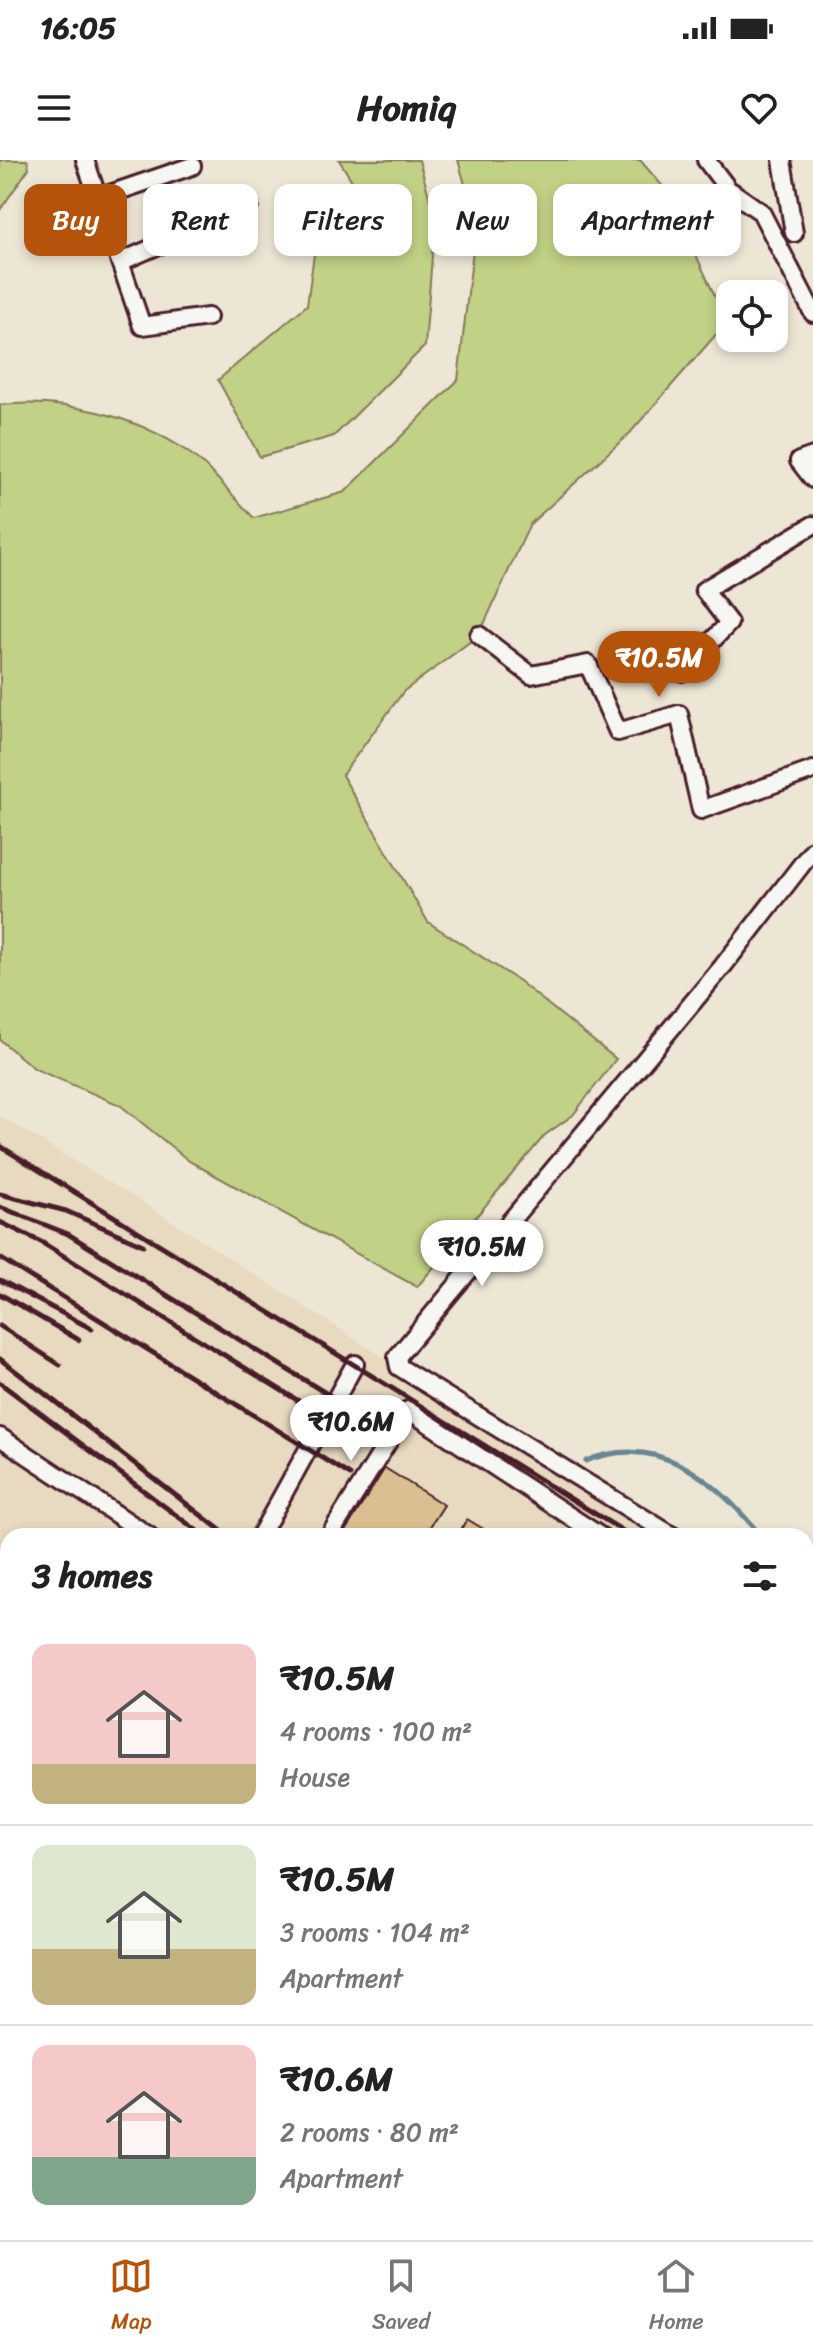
<!DOCTYPE html>
<html lang="en">
<head>
<meta charset="utf-8">
<style>
	:root { --surface:#fff; --page:#f2f2f2; --text:#222; --muted:#767676; --line:#e0e0e0; --accent:#b45309 }
	body { margin:0; font-family:Sriracha,sans-serif; background:var(--page); color:var(--text); height:100vh; display:flex; flex-direction:column; font-size:30px; white-space:nowrap }
	* { box-sizing:border-box; margin:0 }
	p { font-size:26px; color:var(--muted) }
	.icon { flex:none; width:44px; height:44px; fill:none; stroke:currentColor; stroke-width:2; stroke-linecap:round; stroke-linejoin:round }
	.map { position:relative; flex:1; overflow:hidden }
	.panel { position:absolute; left:0px; top:1368px; width:814px; height:712px; display:flex; flex-direction:column; background:var(--surface); border-radius:24px 24px 0 0; box-shadow:0 4px 12px #0003 }
	.panel>* { flex:none }
	.top-card { position:absolute; left:24px; top:24px; width:766px; height:72px; display:flex; gap:16px }
	.buttons { position:absolute; left:716px; top:120px; display:grid; gap:16px }
	.buttons a { display:grid; place-items:center; width:72px; height:72px; border-radius:16px; background:var(--surface); box-shadow:0 4px 12px #0003; font-size:40px }
	.price { position:absolute; translate:-50% -68px; padding:0 18px; border-radius:28px; background:#fff; color:#222; font-size:26px; line-height:52px; filter:drop-shadow(0 2px 4px #0008) }
	.price::after { content:''; position:absolute; left:50%; top:48px; width:24px; height:18px; margin-left:-12px; background:inherit; clip-path:polygon(0 0,100% 0,50% 100%) }
	.price.selected { background:var(--accent); color:#fff }
	ul { padding:0; list-style:none }
	li { display:flex; align-items:center; gap:24px; height:200px; padding:0 32px }
	li+li { border-top:2px solid var(--line) }
	li span { display:grid; place-items:center; flex:none; width:224px; height:160px; border-radius:16px; color:#555 }
	li>.icon { margin-inline-start:auto }
	span .icon { width:96px; height:96px; fill:#fffc; stroke-width:1 }
	li b { font-size:34px }
	h2 { display:flex; justify-content:space-between; align-items:center; height:96px; padding:0 32px; font-size:34px }
	.chip { padding:0 28px; border-radius:16px; background:var(--surface); box-shadow:0 4px 12px #0003; font-size:28px; line-height:72px }
	.chip.selected { background:var(--accent); color:#fff }
	.status { display:flex; justify-content:space-between; align-items:center; height:56px; padding:0 40px; background:var(--surface); direction:ltr }
	.status svg { height:22px; fill:currentColor }
	header { display:flex; justify-content:space-between; align-items:center; height:104px; padding:0 32px; background:var(--surface); font-size:36px; font-weight:800 }
	.tab-bar { display:flex; justify-content:space-around; align-items:center; height:112px; border-top:2px solid var(--line); background:var(--surface); font-size:22px; color:var(--muted) }
	.tab-bar a { display:grid; justify-items:center; gap:4px }
	.tab-bar .selected { color:var(--accent) }
	.map>svg:first-child { display:block }
</style>
</head>
<body>
<div class="status"><b>16:05</b><svg viewBox="0 0 49 12"><path d="M0 12V9h3v3zM5 12V6h3v6zM10 12V3h3v9zM15 12V0h3v12zM26 1h20v11H26zM47 4h2v5h-2z"/></svg></div>
<header><svg class="icon" aria-label="menu" viewBox="0 0 24 24"><path d="M4 6h16M4 12h16M4 18h16"/></svg>Homiq<svg class="icon" aria-label="heart" viewBox="0 0 24 24"><path d="M12 20l-8-8c-3-5 5-10 8-4 3-6 11-1 8 4z"/></svg></header>
<div class="map">
<svg width="813" height="2080" viewBox="0 0 813 2080">
	<rect width="100%" height="100%" fill="#eee6d5"/>
	<filter id="ink" filterUnits="userSpaceOnUse"><feTurbulence type="fractalNoise" baseFrequency=".0125" numOctaves="2"/><feDisplacementMap in="SourceGraphic" scale="16" xChannelSelector="R" yChannelSelector="G"/><feConvolveMatrix kernelMatrix="1 2 1 2 8 2 1 2 1" color-interpolation-filters="sRGB"/></filter>
	<g filter="url(#ink)">
		<path fill="#e8dac0" d="M 0,956 L 136,1038 L 576,1321 L 669,1376 L 8,1376 L 8,1394 L 0,1396 Z
			M 806,1455 L 813,1459 L 813,1793 L 806,1791 Z"/>
		<path fill="#c1d185" stroke="#867858" stroke-width="2" d="M 0,0 L 27,0 L 29,8 L 0,50 Z
			M 339,0 L 419,0 L 435,58 L 425,186 L 334,276 L 260,297 L 218,220 L 307,145 L 317,72 L 357,29 Z
			M 458,0 L 640,0 L 666,30 L 727,162 L 630,273 L 530,364 L 479,475 L 404,531 L 342,615 L 428,762 L 519,821 L 616,899 L 573,955 L 545,975 L 417,1127 L 189,1001 L 120,945 L 35,909 L 0,880 L 0,245 C 63,238 135,255 188,292 C 212,309 233,337 254,358 L 345,332 L 458,220 L 476,63 Z"/>
		<g fill="none" stroke-linecap="round" stroke-linejoin="round">
			<path stroke="#688693" stroke-width="5" d="M 586,1301 C 660,1271 717,1322 761,1376
				M 806,1391 L 813,1387"/>
		</g>
		<path fill="#dbbf90" stroke="#4a1f2b" stroke-width="2" d="M 385,1308 L 444,1345 L 424,1376 L 342,1376 Z
			M 467,1359 L 495,1376 L 457,1376 Z"/>
		<g fill="none" stroke-linecap="round" stroke-linejoin="round">
			<defs>
				<path id="minor" d="M 85,0 L 142,166 L 208,157
					M 706,0 L 728,29 L 761,52 L 813,153
					M 782,0 L 794,73
					M 98,38 L 192,6
					M 120,102 L 249,46
					M 813,296 L 799,301 L 813,319
					M 479,475 L 531,515 L 588,504 L 618,572 L 679,554 L 701,650 L 813,610
					M 682,512 L 729,463 L 704,430 L 813,365
					M 0,1277 L 149,1376
					M 260,1376 L 355,1204
					M 329,1376 L 408,1250 L 600,1376
					M 673,1376 L 399,1207 L 397,1197 L 723,806 L 813,690
					M 0,1402 L 8,1400
					M 806,1730 L 813,1732
					M 806,1775 L 813,1778
					M 0,1910 L 8,1911
					M 99,2072 L 99,2074
					M 187,2072 L 188,2080
					M 369,2072 L 370,2080
					M 552,2072 L 567,2080"/>
				<path id="highway" d="M 0,1624 L 8,1628
					M 0,1653 L 8,1657
					M 726,2072 L 740,2080
					M 788,2072 L 802,2080"/>
			</defs>
			<use href="#minor" stroke="#4a1f2b" stroke-width="22"/>
			<use href="#highway" stroke="#4a1f2b" stroke-width="28"/>
			<use href="#minor" stroke="#f6f6f2" stroke-width="16"/>
			<use href="#highway" stroke="#faddab" stroke-width="22"/>
			<path stroke="#4a1f2b" stroke-width="5" d="M 0,986 L 631,1376
				M 0,1034 L 66,1051 L 143,1085
				M 0,1047 L 68,1074 L 345,1245
				M 0,1062 L 41,1082 L 365,1282
				M 0,1098 L 350,1315
				M 0,1120 L 92,1169
				M 0,1134 L 79,1180
				M 0,1166 L 60,1205
				M 0,1199 L 228,1376
				M 0,1223 L 204,1376
				M 0,1564 L 8,1566
				M 0,1646 L 8,1650
				M 0,1660 L 8,1664
				M 806,1829 L 813,1832
				M 722,2072 L 736,2080
				M 751,2072 L 765,2080
				M 777,2072 L 788,2080
				M 798,2072 L 810,2080"/>
		</g>
	</g>
</svg>
<div class="buttons">
<a><svg class="icon" aria-label="locate" viewBox="0 0 24 24"><circle cx="12" cy="12" r="6"/><path d="M12 2v4M12 18v4M2 12h4M18 12h4"/></svg></a>
</div>
<b class="price selected" style="left:659px;top:539px">₹10.5M</b>
<b class="price" style="left:482px;top:1128px">₹10.5M</b>
<b class="price" style="left:351px;top:1303px">₹10.6M</b>
<div class="top-card">
<a class="chip selected">Buy</a>
<a class="chip">Rent</a>
<a class="chip">Filters</a>
<a class="chip">New</a>
<a class="chip">Apartment</a>
</div>
<section class="panel">
<h2>3 homes<svg class="icon" aria-label="filters" viewBox="0 0 24 24"><path d="M4 7h16M4 17h16"/><circle cx="9" cy="7" r="2"/><circle cx="15" cy="17" r="2"/></svg></h2>
<ul>
<li><span style="background:linear-gradient(#f6c9c9 75%,#c2b280 0)"><svg class="icon" aria-label="home" viewBox="0 0 24 24"><path d="M3 11l9-7 9 7M6 9v11h12V9"/></svg></span><div><b>₹10.5M</b><p>4 rooms · 100 m²</p><p>House</p></div></li>
<li><span style="background:linear-gradient(#dfe7d0 65%,#c2b280 0)"><svg class="icon" aria-label="home" viewBox="0 0 24 24"><path d="M3 11l9-7 9 7M6 9v11h12V9"/></svg></span><div><b>₹10.5M</b><p>3 rooms · 104 m²</p><p>Apartment</p></div></li>
<li><span style="background:linear-gradient(#f6c9c9 70%,#7fa58c 0)"><svg class="icon" aria-label="home" viewBox="0 0 24 24"><path d="M3 11l9-7 9 7M6 9v11h12V9"/></svg></span><div><b>₹10.6M</b><p>2 rooms · 80 m²</p><p>Apartment</p></div></li>
</ul>
</section>
</div>
<nav class="tab-bar">
<a class="selected"><svg class="icon" aria-label="map" viewBox="0 0 24 24"><path d="M3 6l6-2 6 2 6-2v14l-6 2-6-2-6 2zM9 4v14M15 6v14"/></svg>Map</a>
<a><svg class="icon" aria-label="saved" viewBox="0 0 24 24"><path d="M7 4h10v16l-5-4-5 4z"/></svg>Saved</a>
<a><svg class="icon" aria-label="home" viewBox="0 0 24 24"><path d="M3 11l9-7 9 7M6 9v11h12V9"/></svg>Home</a>
</nav>
</body>
</html>
